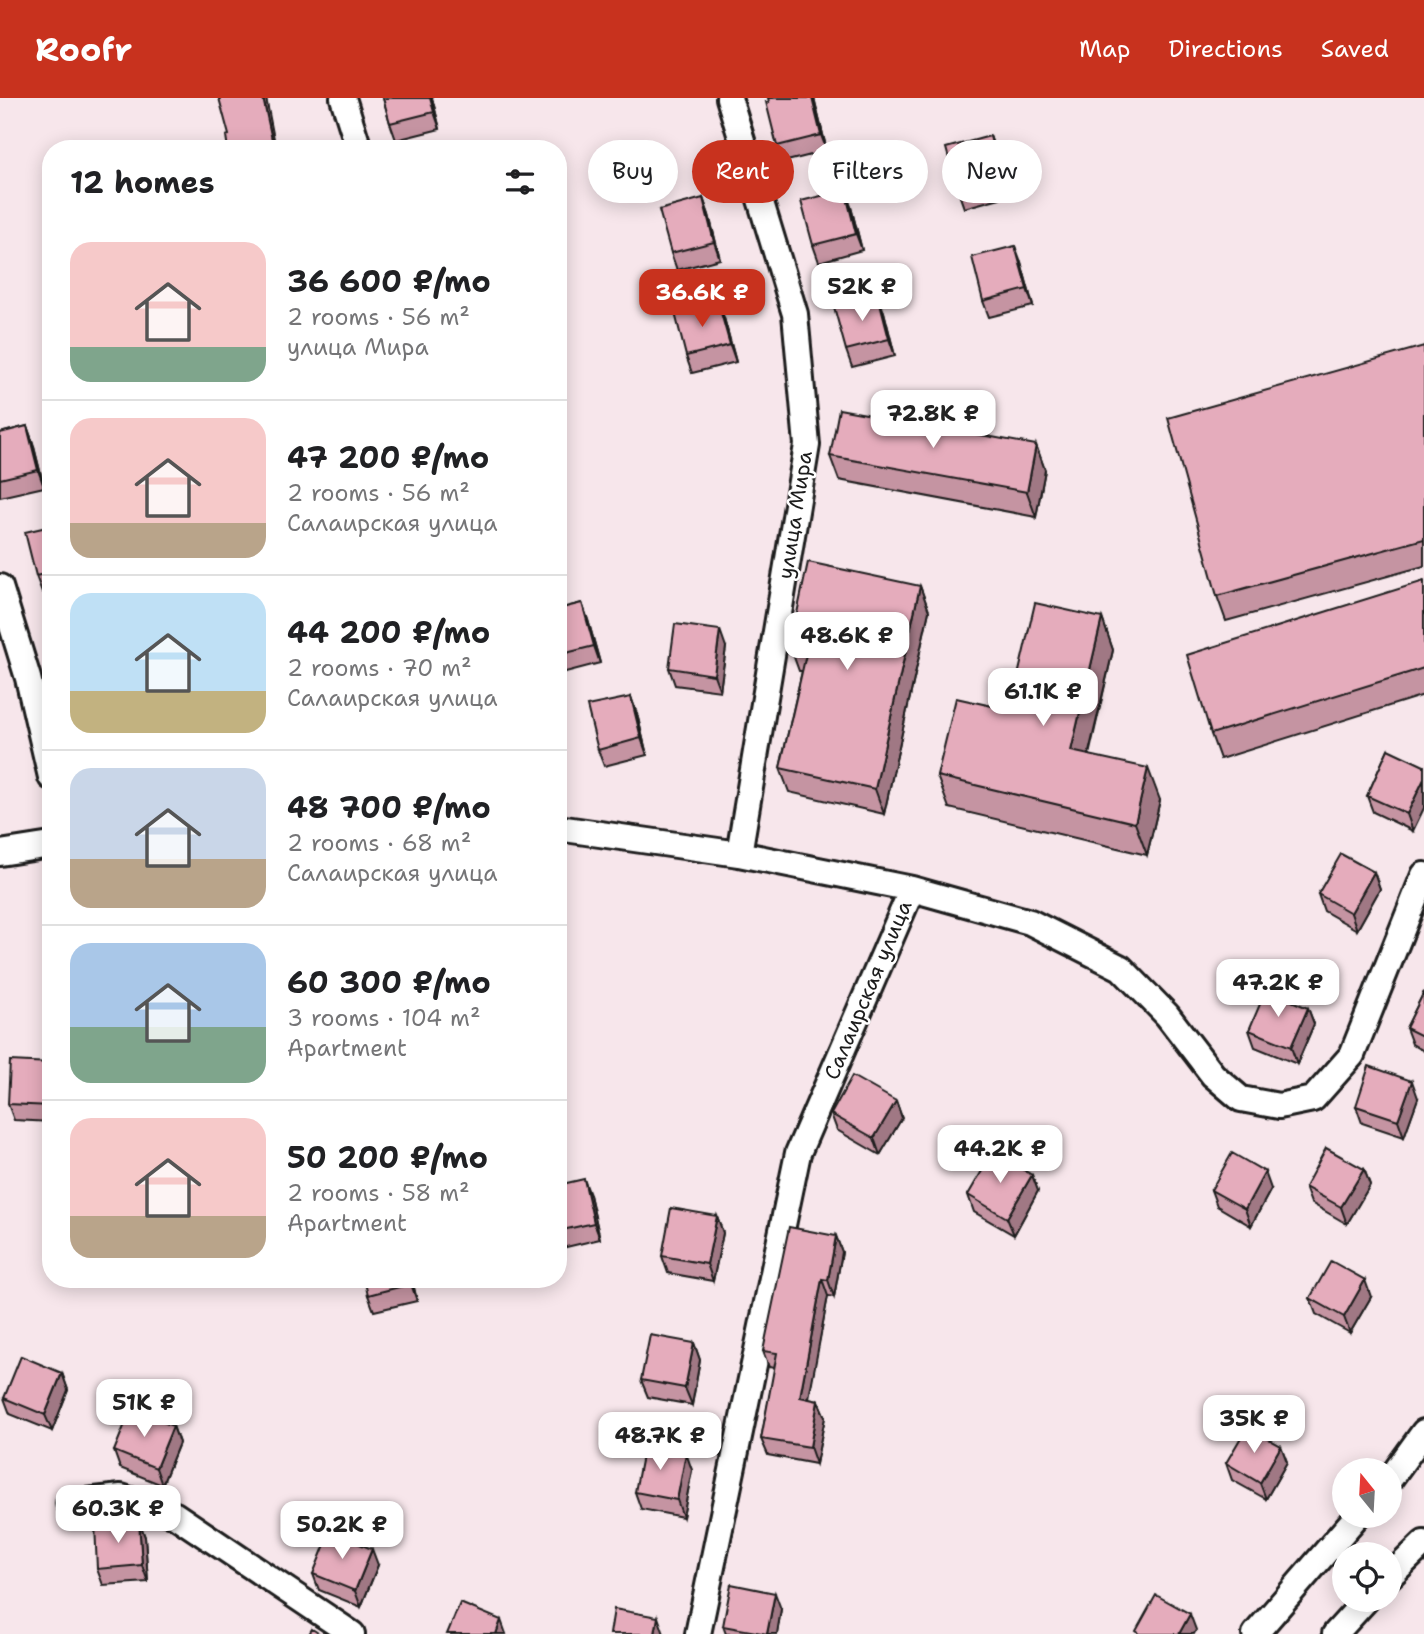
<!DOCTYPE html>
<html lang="en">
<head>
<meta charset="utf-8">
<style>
	:root { --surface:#fff; --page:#f2f2f2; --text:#202124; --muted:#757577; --line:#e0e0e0; --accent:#c8321e }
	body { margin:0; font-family:"Shantell Sans",sans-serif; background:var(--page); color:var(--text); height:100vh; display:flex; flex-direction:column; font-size:26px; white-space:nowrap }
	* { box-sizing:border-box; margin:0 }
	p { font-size:23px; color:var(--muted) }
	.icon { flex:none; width:38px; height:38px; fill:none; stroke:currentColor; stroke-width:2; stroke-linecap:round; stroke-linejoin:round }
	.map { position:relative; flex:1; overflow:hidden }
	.details { position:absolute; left:42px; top:42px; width:525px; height:1148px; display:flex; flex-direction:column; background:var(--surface); border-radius:28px; box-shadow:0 4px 18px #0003 }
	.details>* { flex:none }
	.top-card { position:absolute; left:588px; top:42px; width:665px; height:63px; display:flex; gap:14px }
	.needle { width:46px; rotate:342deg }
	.tools { position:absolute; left:1332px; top:1360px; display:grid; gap:14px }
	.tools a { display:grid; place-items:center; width:70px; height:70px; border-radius:50%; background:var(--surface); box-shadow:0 4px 18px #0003; font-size:35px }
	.price { position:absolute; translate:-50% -60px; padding:0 16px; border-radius:14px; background:#fff; color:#222; font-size:23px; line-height:46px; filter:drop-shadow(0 2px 4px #0008) }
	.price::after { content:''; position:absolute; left:50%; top:42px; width:21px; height:16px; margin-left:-10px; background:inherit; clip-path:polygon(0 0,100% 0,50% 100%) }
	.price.selected { background:var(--accent); color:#fff }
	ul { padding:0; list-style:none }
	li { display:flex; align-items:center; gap:21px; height:175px; padding:0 28px }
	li+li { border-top:2px solid var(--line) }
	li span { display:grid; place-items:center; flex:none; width:196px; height:140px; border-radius:21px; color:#555 }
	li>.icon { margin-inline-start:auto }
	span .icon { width:84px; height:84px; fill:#fffc; stroke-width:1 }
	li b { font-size:30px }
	h2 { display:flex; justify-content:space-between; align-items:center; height:84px; padding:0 28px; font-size:30px }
	.tag { padding:0 24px; border-radius:32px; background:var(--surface); box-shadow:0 4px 18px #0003; font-size:24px; line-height:63px }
	.tag.selected { background:var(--accent); color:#fff }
	header { display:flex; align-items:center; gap:42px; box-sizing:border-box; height:98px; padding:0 35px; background:var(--accent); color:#fff }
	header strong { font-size:33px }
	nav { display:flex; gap:38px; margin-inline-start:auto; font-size:24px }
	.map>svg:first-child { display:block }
</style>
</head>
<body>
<header>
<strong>Roofr</strong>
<nav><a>Map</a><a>Directions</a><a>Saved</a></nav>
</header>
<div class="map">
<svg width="1424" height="1536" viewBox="0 0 1424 1536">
	<rect width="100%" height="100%" fill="#f7e6eb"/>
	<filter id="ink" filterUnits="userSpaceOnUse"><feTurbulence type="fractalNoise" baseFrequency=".0143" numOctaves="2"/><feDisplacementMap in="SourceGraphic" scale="14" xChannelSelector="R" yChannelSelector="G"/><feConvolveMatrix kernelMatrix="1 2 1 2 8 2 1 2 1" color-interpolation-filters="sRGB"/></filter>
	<g filter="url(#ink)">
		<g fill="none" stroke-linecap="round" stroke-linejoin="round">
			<defs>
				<path id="street" d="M 343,0 L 359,51
					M 729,0 L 795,216 L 807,347 L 739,756
					M 0,489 L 28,580 L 51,679
					M 558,730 L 739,756 L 912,791 L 1030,824 L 1121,870 L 1167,917 L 1213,977 L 1241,1001 L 1279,1008 L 1313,1001 L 1352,957 L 1424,777
					M 0,755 L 51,747
					M 1390,1381 L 1424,1334
					M 69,1405 L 121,1399 L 175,1417 L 352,1536
					M 1390,1478 L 1424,1445
					M 698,1536 L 798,1055 L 912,791
					M 1255,1536 L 1357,1418
					M 1335,1536 L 1366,1502"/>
			</defs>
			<use href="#street" stroke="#1c1c1c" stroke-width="30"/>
			<use href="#street" stroke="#fff" stroke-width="24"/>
		</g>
		<path fill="#c594a2" stroke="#1c1c1c" stroke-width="2" d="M 383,0 L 432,0 L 440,31 L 396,42 L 390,25 Z
			M 814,0 L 827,53 L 783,64 L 777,48 Z
			M 990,38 L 996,55 L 1007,98 L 964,110 L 958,93 Z
			M 845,92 L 851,109 L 862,152 L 819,164 L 813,147 Z
			M 703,100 L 709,117 L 720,161 L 677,172 L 671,155 Z
			M 1021,164 L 1033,208 L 989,219 L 983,203 Z
			M 718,204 L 724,220 L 736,264 L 692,275 L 686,258 Z
			M 884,214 L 895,258 L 852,269 L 846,252 Z
			M 1424,248 L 1424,468 L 1226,523 L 1217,498 Z
			M 27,328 L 33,345 L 44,389 L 0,399 L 0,335 Z
			M 1036,347 L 1045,372 L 1036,419 L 839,382 L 830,358 Z
			M 558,426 L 564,449 L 558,450 Z
			M 51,428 L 51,492 L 42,494 L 36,478 Z
			M 1424,483 L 1424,597 L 1220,661 L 1211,636 Z
			M 920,488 L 929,513 L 884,716 L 789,694 L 780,670 L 802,573 L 799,573 L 790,548 Z
			M 582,505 L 588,522 L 600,565 L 558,576 L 558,511 Z
			M 1102,520 L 1113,552 L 1089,657 L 1160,702 L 1147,757 L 949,710 L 937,678 L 1010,612 Z
			M 726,549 L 720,593 L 675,587 L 669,570 Z
			M 631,599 L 637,616 L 647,657 L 604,668 L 598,652 Z
			M 1388,651 L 1413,733 L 1373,714 L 1367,698 Z
			M 1374,774 L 1380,791 L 1357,832 L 1324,813 L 1318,796 Z
			M 1424,894 L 1424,953 L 1412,946 L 1406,930 Z
			M 1308,910 L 1314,926 L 1297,966 L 1255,949 L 1249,932 Z
			M 51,965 L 51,1024 L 14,1022 L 8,1006 Z
			M 1418,1000 L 1404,1039 L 1362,1025 L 1356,1008 Z
			M 896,1003 L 902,1020 L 880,1057 L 837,1032 L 831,1016 Z
			M 1364,1071 L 1370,1087 L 1347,1126 L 1311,1105 L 1305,1089 Z
			M 1032,1077 L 1038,1093 L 1014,1137 L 974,1114 L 968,1097 Z
			M 558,1087 L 590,1097 L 600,1141 L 558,1151 Z
			M 1271,1091 L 1251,1128 L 1217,1108 L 1211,1092 Z
			M 717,1118 L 723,1135 L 713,1183 L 668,1175 L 662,1158 Z
			M 836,1138 L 842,1154 L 834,1199 L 828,1198 L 808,1301 L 818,1303 L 825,1319 L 816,1366 L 768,1357 L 761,1341 L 775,1270 L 769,1269 L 763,1253 Z
			M 412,1181 L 417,1203 L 374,1213 L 368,1197 Z
			M 1371,1199 L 1350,1235 L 1316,1216 L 1310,1200 Z
			M 694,1245 L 700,1262 L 692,1307 L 648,1299 L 641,1282 Z
			M 62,1275 L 68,1292 L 52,1333 L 10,1316 L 4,1300 Z
			M 173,1328 L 179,1345 L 162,1387 L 120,1370 L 114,1353 Z
			M 1281,1348 L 1287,1364 L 1266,1401 L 1232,1382 L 1226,1365 Z
			M 692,1372 L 683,1419 L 641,1411 L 635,1394 Z
			M 139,1423 L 145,1439 L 148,1484 L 103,1487 L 97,1471 Z
			M 378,1467 L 361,1509 L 319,1492 L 313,1476 Z
			M 781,1511 L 777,1536 L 726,1536 L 723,1528 Z"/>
		<path fill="#a07884" stroke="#1c1c1c" stroke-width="2" d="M 263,0 L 266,0 L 276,51 L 274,51 Z
			M 430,0 L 432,0 L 440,31 L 434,14 Z
			M 812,0 L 814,0 L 827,53 L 821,37 Z
			M 990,38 L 996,55 L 1007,98 L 1001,82 Z
			M 845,92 L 851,109 L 862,152 L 856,136 Z
			M 703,100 L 709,117 L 720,161 L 714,144 Z
			M 1015,148 L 1021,164 L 1033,208 L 1027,191 Z
			M 878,198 L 884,214 L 895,258 L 889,241 Z
			M 718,204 L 724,220 L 736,264 L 730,247 Z
			M 27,328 L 33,345 L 44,389 L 38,372 Z
			M 1036,347 L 1045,372 L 1036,419 L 1027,394 Z
			M 558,426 L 564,449 L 558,432 Z
			M 920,488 L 929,513 L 884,716 L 875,691 Z
			M 582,505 L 588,522 L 600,565 L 594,548 Z
			M 1102,520 L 1113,552 L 1082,684 L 1071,653 Z
			M 720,532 L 726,549 L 720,593 L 714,577 Z
			M 631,599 L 637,616 L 647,657 L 641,640 Z
			M 1148,670 L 1160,702 L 1147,757 L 1135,725 Z
			M 1424,681 L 1424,710 L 1413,733 L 1407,716 Z
			M 1374,774 L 1380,791 L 1357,832 L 1351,815 Z
			M 1308,910 L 1314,926 L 1297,966 L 1291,949 Z
			M 1412,983 L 1418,1000 L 1404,1039 L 1398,1022 Z
			M 896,1003 L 902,1020 L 880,1057 L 874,1040 Z
			M 1364,1071 L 1370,1087 L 1347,1126 L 1341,1109 Z
			M 1265,1074 L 1271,1091 L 1251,1128 L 1245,1111 Z
			M 1032,1077 L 1038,1093 L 1014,1137 L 1007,1120 Z
			M 584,1081 L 590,1097 L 600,1141 L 594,1125 Z
			M 717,1118 L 723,1135 L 713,1183 L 707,1166 Z
			M 836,1138 L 842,1154 L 834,1199 L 828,1182 Z
			M 410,1181 L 412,1181 L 417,1203 L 411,1186 Z
			M 822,1181 L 828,1198 L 806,1316 L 800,1299 Z
			M 1365,1182 L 1371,1199 L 1350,1235 L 1344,1219 Z
			M 694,1245 L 700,1262 L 692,1307 L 685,1290 Z
			M 62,1275 L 68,1292 L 52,1333 L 45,1317 Z
			M 818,1303 L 825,1319 L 816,1366 L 810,1349 Z
			M 173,1328 L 179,1345 L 162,1387 L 156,1370 Z
			M 1281,1348 L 1287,1364 L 1266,1401 L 1260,1385 Z
			M 686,1355 L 692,1372 L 683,1419 L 677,1402 Z
			M 139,1423 L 145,1439 L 148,1484 L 142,1467 Z
			M 372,1451 L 378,1467 L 361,1509 L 355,1493 Z
			M 775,1495 L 781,1511 L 777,1536 L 767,1536 Z
			M 1190,1516 L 1196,1532 L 1194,1536 L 1179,1536 Z
			M 658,1519 L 664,1536 L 655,1536 Z
			M 501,1522 L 506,1536 L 496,1536 Z"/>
		<path fill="#e5acbc" stroke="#1c1c1c" stroke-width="2" d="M 219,0 L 263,0 L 274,51 L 228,51 L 226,38 L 229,37 Z
			M 383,0 L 430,0 L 434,14 L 390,25 Z
			M 768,0 L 812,0 L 821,37 L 777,48 L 766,4 L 769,4 Z
			M 990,38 L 1001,82 L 958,93 L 946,50 Z
			M 845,92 L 856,136 L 813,147 L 801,103 Z
			M 703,100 L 714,144 L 671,155 L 659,112 Z
			M 1015,148 L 1027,191 L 983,203 L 972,159 Z
			M 878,198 L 889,241 L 846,252 L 834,209 Z
			M 718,204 L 730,247 L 686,258 L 675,215 Z
			M 1424,248 L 1424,441 L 1217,498 L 1168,320 Z
			M 839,311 L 1036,347 L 1027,394 L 830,358 Z
			M 27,328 L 38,372 L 0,381 L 0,335 Z
			M 51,428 L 51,474 L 36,478 L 25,434 Z
			M 808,464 L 920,488 L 875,691 L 780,670 L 807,552 L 790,548 Z
			M 1424,483 L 1424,570 L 1211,636 L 1187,557 Z
			M 582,505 L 594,548 L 558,557 L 558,511 Z
			M 1035,505 L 1102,520 L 1071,653 L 1148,670 L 1135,725 L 937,678 L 956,600 L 1010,612 Z
			M 675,526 L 720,532 L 714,577 L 669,570 Z
			M 631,599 L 641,640 L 598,652 L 587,608 Z
			M 1388,651 L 1424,668 L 1424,681 L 1407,716 L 1367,698 Z
			M 1341,756 L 1374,774 L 1351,815 L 1318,796 Z
			M 1266,892 L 1308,910 L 1291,949 L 1249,932 Z
			M 1424,894 L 1424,939 L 1406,930 Z
			M 10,963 L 51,965 L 51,1008 L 8,1006 Z
			M 1369,968 L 1412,983 L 1398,1022 L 1356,1008 Z
			M 852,978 L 896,1003 L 874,1040 L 831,1016 Z
			M 1326,1050 L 1364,1071 L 1341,1109 L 1305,1089 Z
			M 993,1054 L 1032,1077 L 1007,1120 L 968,1097 Z
			M 1232,1055 L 1265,1074 L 1245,1111 L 1211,1092 Z
			M 584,1081 L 594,1125 L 558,1133 L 558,1087 Z
			M 671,1110 L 717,1118 L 707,1166 L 662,1158 Z
			M 789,1129 L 836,1138 L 828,1182 L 822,1181 L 800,1299 L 818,1303 L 810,1349 L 761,1341 L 777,1255 L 763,1253 Z
			M 1331,1163 L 1365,1182 L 1344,1219 L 1310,1200 Z
			M 364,1181 L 410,1181 L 411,1186 L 368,1197 Z
			M 650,1237 L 694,1245 L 685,1290 L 641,1282 Z
			M 21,1258 L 62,1275 L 45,1317 L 4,1300 Z
			M 131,1311 L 173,1328 L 156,1370 L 114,1353 Z
			M 1247,1329 L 1281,1348 L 1260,1385 L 1226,1365 Z
			M 644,1347 L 686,1355 L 677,1402 L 635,1394 Z
			M 139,1423 L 142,1467 L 97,1471 L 95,1426 Z
			M 330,1434 L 372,1451 L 355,1493 L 313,1476 Z
			M 731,1486 L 775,1495 L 767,1536 L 723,1528 Z
			M 1156,1497 L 1190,1516 L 1179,1536 L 1140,1536 L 1136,1533 Z
			M 460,1505 L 501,1522 L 496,1536 L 447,1536 Z
			M 614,1511 L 658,1519 L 655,1536 L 610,1536 Z
			M 312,1531 L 320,1536 L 309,1536 Z"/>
	</g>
	<g text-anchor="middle" stroke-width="5" stroke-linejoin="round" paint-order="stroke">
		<g font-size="21" fill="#1c1c1c" stroke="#fff">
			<text transform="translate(795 417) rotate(-81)" y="7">улица Мира</text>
			<text transform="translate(868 892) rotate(-67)" y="7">Салаирская улица</text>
		</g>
	</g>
</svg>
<div class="tools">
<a><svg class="needle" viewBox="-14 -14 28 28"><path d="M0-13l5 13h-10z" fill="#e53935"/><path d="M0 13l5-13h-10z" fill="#757577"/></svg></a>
<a><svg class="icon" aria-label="locate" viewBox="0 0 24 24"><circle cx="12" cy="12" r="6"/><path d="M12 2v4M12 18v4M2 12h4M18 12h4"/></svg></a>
</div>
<b class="price" style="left:862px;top:225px">52K ₽</b>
<b class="price selected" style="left:702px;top:231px">36.6K ₽</b>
<b class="price" style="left:933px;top:352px">72.8K ₽</b>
<b class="price" style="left:847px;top:574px">48.6K ₽</b>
<b class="price" style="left:1043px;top:630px">61.1K ₽</b>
<b class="price" style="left:1278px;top:921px">47.2K ₽</b>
<b class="price" style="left:1000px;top:1087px">44.2K ₽</b>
<b class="price" style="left:144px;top:1341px">51K ₽</b>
<b class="price" style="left:1254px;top:1357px">35K ₽</b>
<b class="price" style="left:660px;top:1374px">48.7K ₽</b>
<b class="price" style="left:118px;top:1447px">60.3K ₽</b>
<b class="price" style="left:342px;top:1463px">50.2K ₽</b>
<div class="top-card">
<a class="tag">Buy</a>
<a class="tag selected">Rent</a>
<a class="tag">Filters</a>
<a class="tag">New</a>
</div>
<section class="details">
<h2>12 homes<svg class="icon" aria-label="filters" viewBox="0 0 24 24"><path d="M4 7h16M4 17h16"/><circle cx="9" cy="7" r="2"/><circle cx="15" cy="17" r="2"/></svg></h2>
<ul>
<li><span style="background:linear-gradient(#f6c9c9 75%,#7fa58c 0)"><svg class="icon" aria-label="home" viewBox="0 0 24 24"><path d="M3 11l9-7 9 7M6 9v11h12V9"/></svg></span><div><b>36 600 ₽/mo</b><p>2 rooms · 56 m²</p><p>улица Мира</p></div></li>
<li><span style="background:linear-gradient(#f6c9c9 75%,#b9a48a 0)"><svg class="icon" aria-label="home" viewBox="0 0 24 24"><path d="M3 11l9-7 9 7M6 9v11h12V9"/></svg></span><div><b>47 200 ₽/mo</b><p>2 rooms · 56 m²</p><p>Салаирская улица</p></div></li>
<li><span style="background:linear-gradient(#bfe0f5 70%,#c2b280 0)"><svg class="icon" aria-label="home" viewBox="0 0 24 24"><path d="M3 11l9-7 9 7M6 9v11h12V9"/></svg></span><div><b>44 200 ₽/mo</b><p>2 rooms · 70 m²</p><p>Салаирская улица</p></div></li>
<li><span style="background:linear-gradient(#c9d6e8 65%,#b9a48a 0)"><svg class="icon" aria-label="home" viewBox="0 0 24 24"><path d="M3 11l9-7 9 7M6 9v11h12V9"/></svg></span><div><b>48 700 ₽/mo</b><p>2 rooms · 68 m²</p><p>Салаирская улица</p></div></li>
<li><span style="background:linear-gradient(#a9c7e8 60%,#7fa58c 0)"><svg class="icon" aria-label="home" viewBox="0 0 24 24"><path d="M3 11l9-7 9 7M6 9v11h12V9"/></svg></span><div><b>60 300 ₽/mo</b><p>3 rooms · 104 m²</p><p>Apartment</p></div></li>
<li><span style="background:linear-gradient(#f6c9c9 70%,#b9a48a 0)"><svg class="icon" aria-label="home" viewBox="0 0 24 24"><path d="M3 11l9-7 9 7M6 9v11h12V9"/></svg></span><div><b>50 200 ₽/mo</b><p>2 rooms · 58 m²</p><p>Apartment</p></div></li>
</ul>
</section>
</div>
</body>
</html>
